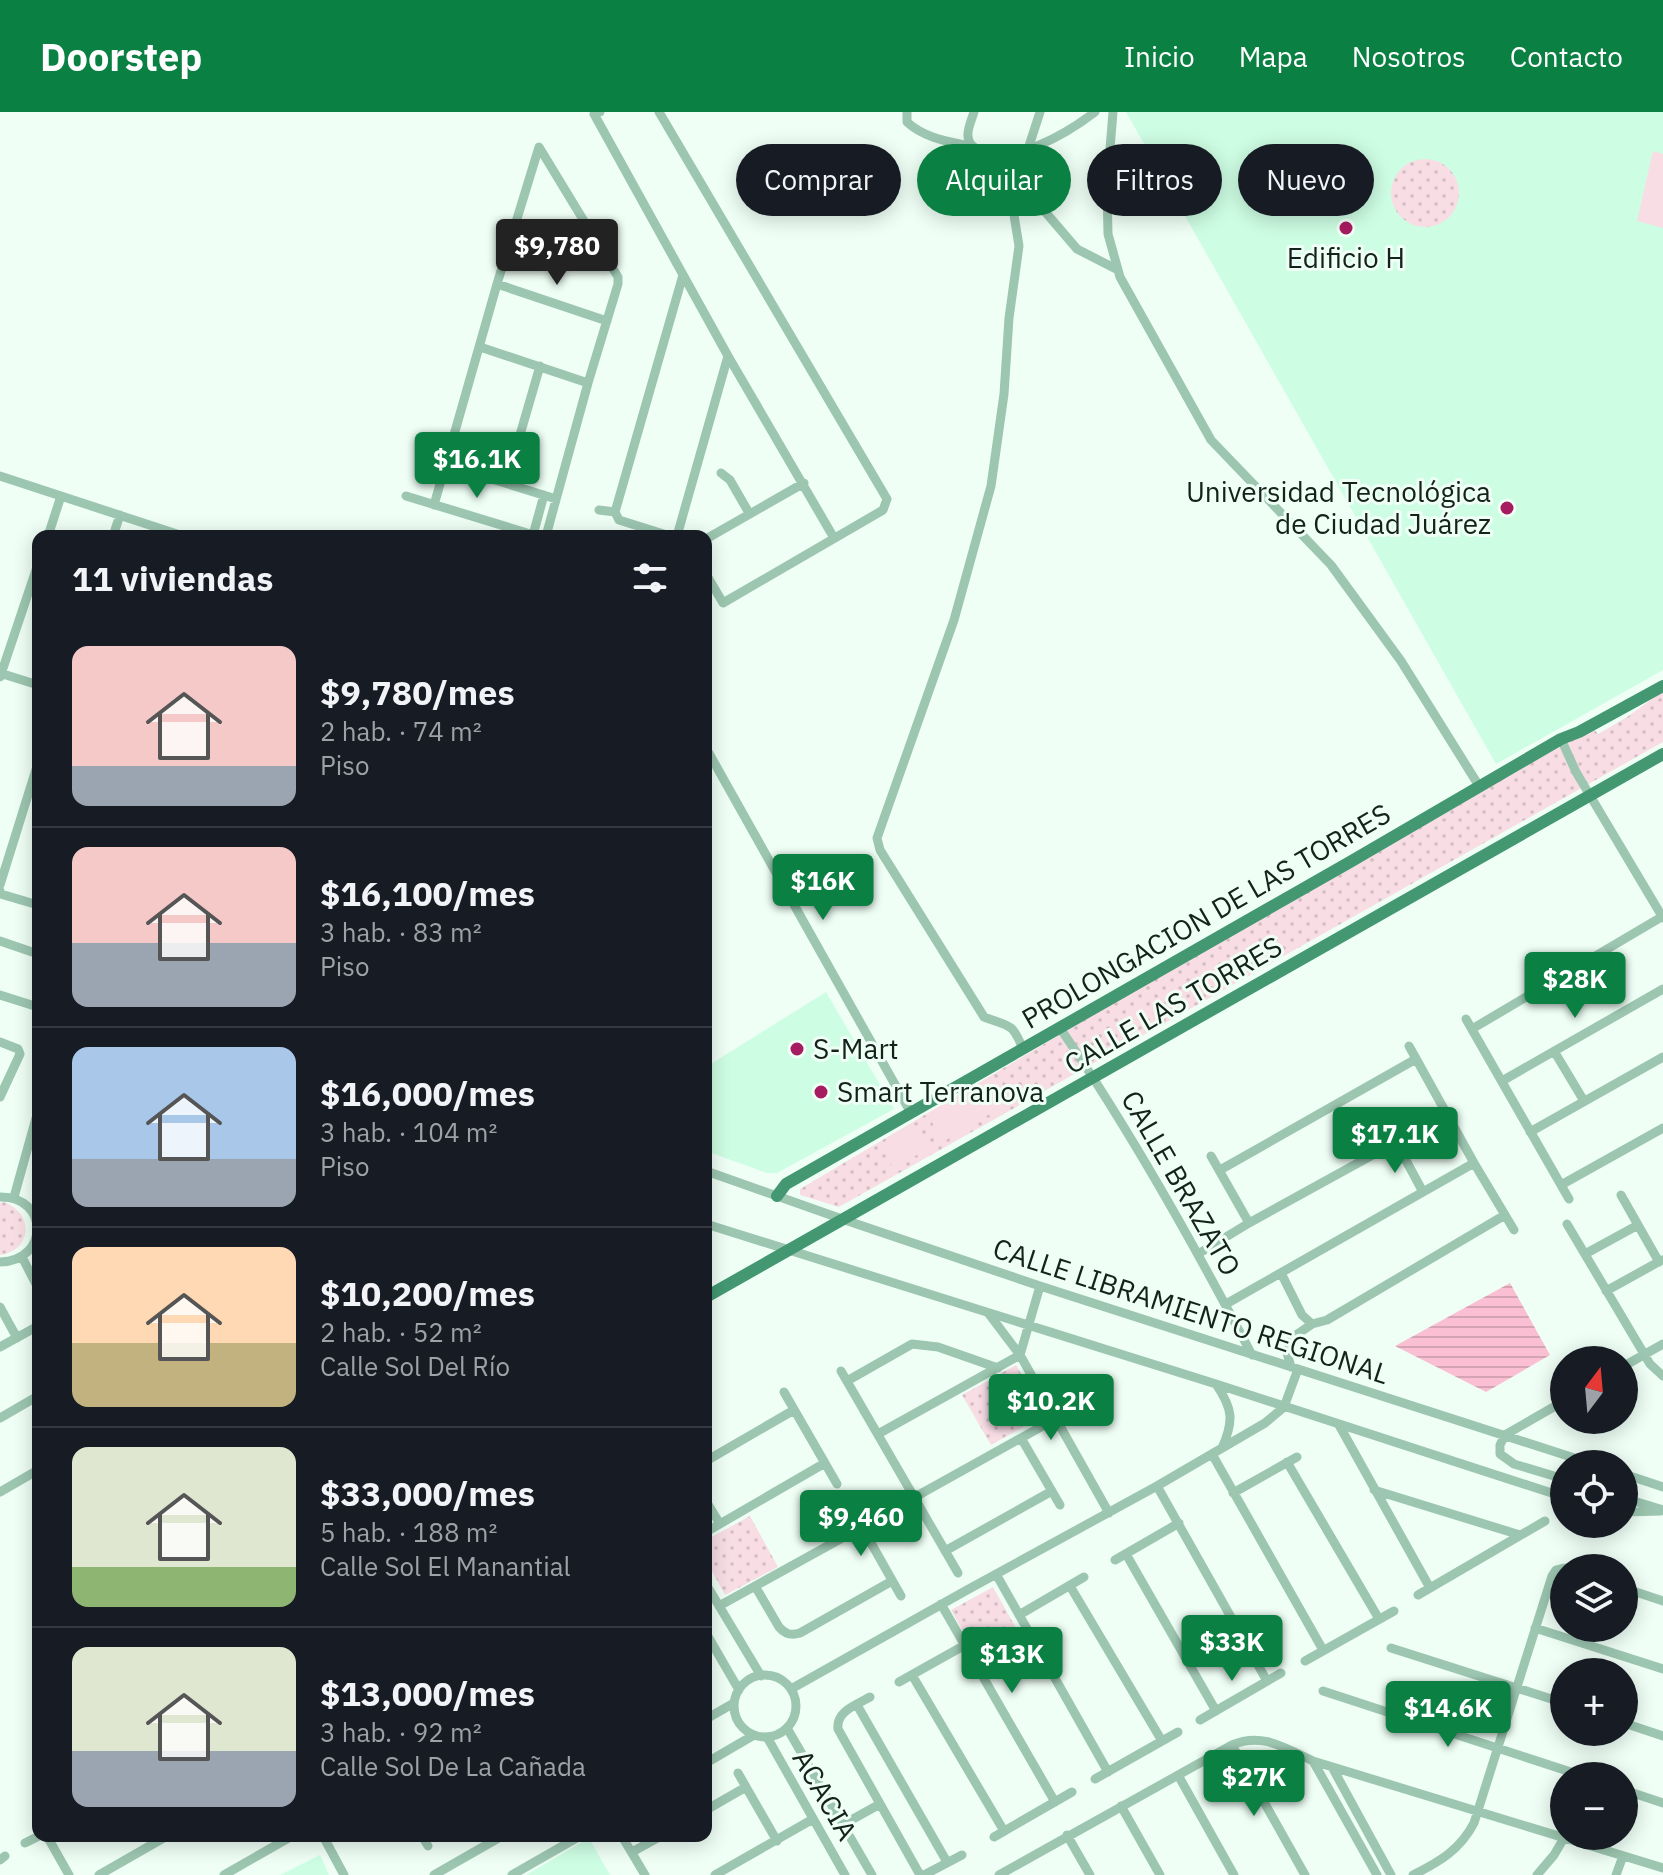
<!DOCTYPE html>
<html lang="es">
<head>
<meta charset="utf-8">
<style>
	:root { --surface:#171b24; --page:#242831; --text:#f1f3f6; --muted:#9ea1a6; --line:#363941; --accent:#0b8043 }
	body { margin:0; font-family:"IBM Plex Sans",sans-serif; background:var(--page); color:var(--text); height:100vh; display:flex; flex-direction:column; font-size:30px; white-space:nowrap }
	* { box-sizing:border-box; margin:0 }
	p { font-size:26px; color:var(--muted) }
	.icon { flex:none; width:44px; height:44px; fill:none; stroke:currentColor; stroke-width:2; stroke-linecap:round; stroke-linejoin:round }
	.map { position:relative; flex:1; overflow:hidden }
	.drawer { position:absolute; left:32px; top:418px; width:680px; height:1312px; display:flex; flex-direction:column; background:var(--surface); border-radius:16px; box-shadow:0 4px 20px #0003 }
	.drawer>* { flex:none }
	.banner { position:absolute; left:736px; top:32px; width:760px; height:72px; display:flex; gap:16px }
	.needle { width:52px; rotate:16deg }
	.tools { position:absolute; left:1550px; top:1234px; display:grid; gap:16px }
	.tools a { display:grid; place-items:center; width:88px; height:88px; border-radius:50%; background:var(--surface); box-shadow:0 4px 20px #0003; font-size:40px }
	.price { position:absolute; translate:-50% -68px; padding:0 18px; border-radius:8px; background:var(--accent); color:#fff; font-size:26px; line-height:52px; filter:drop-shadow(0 2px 4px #0008) }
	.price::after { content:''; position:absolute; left:50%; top:48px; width:24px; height:18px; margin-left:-12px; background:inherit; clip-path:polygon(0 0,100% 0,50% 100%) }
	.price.active { background:#222; color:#fff }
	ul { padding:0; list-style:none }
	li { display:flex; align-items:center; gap:24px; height:200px; padding:0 40px }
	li+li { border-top:2px solid var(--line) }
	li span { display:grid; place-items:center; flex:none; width:224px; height:160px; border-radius:16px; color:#555 }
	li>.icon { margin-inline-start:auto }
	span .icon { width:96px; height:96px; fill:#fffc; stroke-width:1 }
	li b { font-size:34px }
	h2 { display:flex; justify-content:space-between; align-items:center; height:96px; padding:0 40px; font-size:34px }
	.chip { padding:0 28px; border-radius:36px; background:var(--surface); box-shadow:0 4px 20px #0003; font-size:28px; line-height:72px }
	.chip.active { background:var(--accent); color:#fff }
	header { display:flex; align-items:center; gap:48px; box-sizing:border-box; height:112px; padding:0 40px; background:var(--accent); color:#fff }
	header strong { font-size:38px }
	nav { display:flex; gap:44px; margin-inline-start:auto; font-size:28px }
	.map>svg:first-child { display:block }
</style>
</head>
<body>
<header>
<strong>Doorstep</strong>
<nav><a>Inicio</a><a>Mapa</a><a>Nosotros</a><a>Contacto</a></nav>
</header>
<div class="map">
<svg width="1663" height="1763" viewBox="0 0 1663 1763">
	<defs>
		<pattern id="grass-dots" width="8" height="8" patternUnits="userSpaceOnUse" patternTransform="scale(2)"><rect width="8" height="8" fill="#f8dde5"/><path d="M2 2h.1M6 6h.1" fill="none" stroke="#d4bdc4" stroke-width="1.8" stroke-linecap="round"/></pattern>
		<pattern id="water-rules" width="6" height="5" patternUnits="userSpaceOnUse" patternTransform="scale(2)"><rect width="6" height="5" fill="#fabfd2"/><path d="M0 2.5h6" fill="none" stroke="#d5a4b4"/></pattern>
	</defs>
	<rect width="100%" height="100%" fill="#effff6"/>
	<path fill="#cdfde3" d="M 1126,0 L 1663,0 L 1663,558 L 1496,652 Z
		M 826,880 L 894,997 L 777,1061 L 767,1061 L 706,1039 L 706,1026 L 711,1010 L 706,1001 L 706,955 Z
		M 589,1726 L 610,1763 L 526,1763 Z
		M 320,1743 L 329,1763 L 280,1763 Z"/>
	<path fill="url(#grass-dots)" d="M1391 81a34 34 0 1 1 68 0a34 34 0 1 1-68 0Z
		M 1663,579 L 1663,630 L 839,1095 L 800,1083 L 800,1077 L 1479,674 L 1593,616 L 1598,622 L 1627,605 Z
		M 4,1090 C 34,1101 33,1138 0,1143 L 0,1091 Z
		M 1016,1253 L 1044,1303 L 991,1333 L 962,1283 Z
		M 750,1404 L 778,1455 L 725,1483 L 706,1448 L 706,1428 Z
		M 993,1475 L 1022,1527 L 980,1550 L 951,1498 Z"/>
	<path fill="#f8dde5" d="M 1653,39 L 1663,42 L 1663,116 L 1637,109 Z
		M 991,966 L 996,970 L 1006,987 L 1005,993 L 946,1028 L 942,1027 L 930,1007 L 930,1003 Z
		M 917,1013 L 930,1036 L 893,1056 L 880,1034 Z"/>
	<path fill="url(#water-rules)" d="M 1510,1171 L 1550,1243 L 1486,1280 L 1395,1234 Z"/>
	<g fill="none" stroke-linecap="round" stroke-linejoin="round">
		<path stroke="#9cc6b0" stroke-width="9" d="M 600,0 L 594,2 L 728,244
			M 659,0 L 887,387 L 883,398 L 723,491 L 706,462
			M 907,0 L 907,10 C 925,27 952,30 974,35
			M 974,0 C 972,7 967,17 968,24 C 968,31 974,36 980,38 C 1012,55 1069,20 1095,0
			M 1113,0 L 1107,74 L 1108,122 L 1120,165 L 1211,328 L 1331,453 L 1401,549 L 1479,674
			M 1028,37 L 1040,0
			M 990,43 L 1041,95 L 1077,137 L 1118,158
			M 1007,60 L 1019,134 L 1009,206 L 1004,282 L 991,374 L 954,508 L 877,726 L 880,738 L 984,905 C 1010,915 1012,910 1023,937
			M 497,172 L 607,209
			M 480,235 L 588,271
			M 447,353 L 556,387
			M 721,361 L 730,368 L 749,401
			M 0,364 L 183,424
			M 506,371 L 540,254
			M 406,384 L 537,424
			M 434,393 L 497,172 L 539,35 L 618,165 L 618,172 L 588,271 L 546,424
			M 599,398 L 615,400 L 619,408 L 670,424
			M 615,400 L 683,163
			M 533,423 L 544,383
			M 48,424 L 61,384
			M 113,424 L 120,403
			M 677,424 L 728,244 L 834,426
			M 706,427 L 804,371
			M 0,561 L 38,573
			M 0,565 L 38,452
			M 1561,627 L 1576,660 L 1663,806
			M 706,636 L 911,1001
			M 0,773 L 38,651
			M 0,779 L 1,782 L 38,793
			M 0,829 L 38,842
			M 0,883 L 38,895
			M 1466,907 L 1569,1087
			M 1060,916 C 1131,1020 1193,1131 1252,1243
			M 1472,917 L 1663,804
			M 0,930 L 18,937 L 20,942 L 0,985
			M 1409,934 L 1474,1051 L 1514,1118
			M 1554,939 L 1584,989
			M 1502,969 L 1663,877
			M 1530,1020 L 1663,945
			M 1396,1030 L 1423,1080
			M 1211,1044 L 1249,1111
			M 1220,1058 L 1416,947
			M 706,1059 L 842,1107 L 1040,1174 L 1593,1352
			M 1561,1073 L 1663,1016
			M 1621,1083 L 1659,1150
			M 0,1085 C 49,1084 50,1149 0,1150
			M 14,1085 L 38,999
			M 706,1112 L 1216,1272 L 1564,1385
			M 1567,1112 L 1650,1252 L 1663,1264
			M 1198,1142 L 1249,1111 L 1447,1002
			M 1585,1142 L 1638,1113
			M 22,1145 L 38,1176
			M 1281,1161 L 1302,1203 L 1312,1212
			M 1606,1179 L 1662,1148
			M 1226,1192 L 1474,1051
			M 0,1195 L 17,1226
			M 989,1202 L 1020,1243 L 1109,1401
			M 0,1235 L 38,1214
			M 1020,1243 L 1040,1174
			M 1624,1254 L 1663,1232
			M 1291,1255 L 1287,1241 L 1292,1226 L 1312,1212 L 1327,1208 L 1505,1103
			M 841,1259 L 958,1461
			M 847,1269 L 912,1232 L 938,1235 L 998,1256
			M 1216,1272 C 1233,1297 1234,1309 1222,1336
			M 784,1280 L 837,1372
			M 1564,1289 L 1505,1323 L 1500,1333 L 1500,1342 L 1514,1352 L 1564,1367
			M 0,1306 L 38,1284
			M 1339,1313 L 1430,1476
			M 878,1322 L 1020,1243
			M 1021,1326 L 1060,1393
			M 1212,1342 L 1323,1538
			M 706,1349 L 794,1298
			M 1287,1350 L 1379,1507
			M 1624,1362 L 1663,1375
			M 1157,1374 L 1267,1569
			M 1374,1378 L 1520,1423
			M 0,1380 L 38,1358
			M 1233,1381 L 1297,1345
			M 915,1385 L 1057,1306
			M 1624,1386 L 1663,1398
			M 706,1389 L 720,1412
			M 849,1392 L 901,1484
			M 1624,1400 L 1661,1399
			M 706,1420 L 825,1351
			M 945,1439 L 1052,1379
			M 1126,1442 L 1216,1599
			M 1115,1448 L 1179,1411
			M 996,1462 L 1108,1660
			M 706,1472 L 761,1564
			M 755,1474 L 779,1515 C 785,1522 791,1524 800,1521 L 892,1469
			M 1070,1474 L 1162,1629
			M 1624,1476 L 1663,1489
			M 1418,1483 L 1545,1409
			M 941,1492 L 1055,1690
			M 719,1494 L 862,1415
			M 1019,1503 L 1084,1465
			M 1535,1516 L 1663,1557
			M 706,1521 L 739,1578
			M 1391,1536 L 1564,1591
			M 1305,1549 L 1394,1499
			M 912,1563 L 1004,1719
			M734 1594a31 31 0 1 1 62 0a31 31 0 1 1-62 0Z
			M 899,1570 L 965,1533
			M 791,1577 L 967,1478 L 1157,1374 L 1265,1311 L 1284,1295 L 1298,1257
			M 1323,1579 L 1583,1664
			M 870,1585 C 856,1593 836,1599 838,1617 L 920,1763
			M 857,1593 L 947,1750
			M 706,1607 L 734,1591
			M 1200,1608 L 1281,1561
			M 1624,1611 L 1663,1624
			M 787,1616 L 872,1763
			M 767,1625 L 845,1763
			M 1232,1633 L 1305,1763
			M 1313,1649 L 1377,1763
			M 706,1651 L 754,1623
			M 1332,1655 L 1391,1763
			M 738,1661 L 777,1729
			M 1178,1663 L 1234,1763
			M 1095,1667 L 1178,1620
			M 1624,1678 L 1663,1691
			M 1121,1694 L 1160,1763
			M 706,1698 L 746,1675
			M 844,1712 L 880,1692
			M 1067,1723 L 1090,1763
			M 47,1724 L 69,1763
			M 323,1724 L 344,1763
			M 422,1724 L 428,1734
			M 994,1725 L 1072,1680
			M 623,1726 L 645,1763
			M 25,1731 L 39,1724
			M 632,1740 L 661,1724
			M 0,1748 L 5,1744
			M 99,1763 L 167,1724
			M 224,1763 L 292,1724
			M 434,1763 L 502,1724
			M 512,1763 L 580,1724
			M 715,1763 L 813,1707
			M 924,1763 L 962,1743
			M 999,1763 L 1232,1633 C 1262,1620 1285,1636 1313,1649 L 1663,1756
			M 1413,1763 C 1439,1750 1460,1738 1474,1711 L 1552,1464 L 1556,1458 L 1564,1456
			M 1537,1763 L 1554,1743 L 1564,1726
			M 1616,1763 L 1623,1744"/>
		<path stroke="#439872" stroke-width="12" d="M 777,1084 L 786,1072 L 1350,750 L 1561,627 L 1579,620 L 1663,574
			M 706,1185 L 1663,642"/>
	</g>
	<g fill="#a71b60" stroke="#effff6" stroke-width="3">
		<circle cx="1346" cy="116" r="8"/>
		<circle cx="1507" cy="396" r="8"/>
		<circle cx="797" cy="937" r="8"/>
		<circle cx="821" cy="980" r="8"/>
	</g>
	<g text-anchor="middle" stroke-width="6" stroke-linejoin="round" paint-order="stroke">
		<g font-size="28" fill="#13221b" stroke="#effff6" text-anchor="start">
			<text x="1346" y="156" text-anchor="middle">Edificio H</text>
			<text x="1491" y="390" text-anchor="end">Universidad Tecnológica<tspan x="1491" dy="32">de Ciudad Juárez</tspan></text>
			<text x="813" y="947">S-Mart</text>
			<text x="837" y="990">Smart Terranova</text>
		</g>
		<g font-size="28" fill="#13221b" stroke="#effff6">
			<text transform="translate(1206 804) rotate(-30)" y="10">PROLONGACION DE LAS TORRES</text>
			<text transform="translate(1173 893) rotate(-30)" y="10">CALLE LAS TORRES</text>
			<text transform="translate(1181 1071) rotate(60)" y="10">CALLE BRAZATO</text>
			<text transform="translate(1191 1199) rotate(18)" y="10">CALLE LIBRAMIENTO REGIONAL</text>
			<text transform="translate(825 1683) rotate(60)" y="10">ACACIA</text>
		</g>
	</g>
</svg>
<div class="tools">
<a><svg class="needle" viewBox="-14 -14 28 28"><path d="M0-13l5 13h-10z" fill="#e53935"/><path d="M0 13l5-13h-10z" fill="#9ea1a6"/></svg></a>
<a><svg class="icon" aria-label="locate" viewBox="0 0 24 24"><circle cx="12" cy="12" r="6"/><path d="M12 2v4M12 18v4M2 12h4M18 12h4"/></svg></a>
<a><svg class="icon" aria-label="layers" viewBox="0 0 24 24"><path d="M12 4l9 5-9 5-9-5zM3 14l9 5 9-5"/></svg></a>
<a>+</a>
<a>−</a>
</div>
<b class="price active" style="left:557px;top:175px">$9,780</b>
<b class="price" style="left:477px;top:388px">$16.1K</b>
<b class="price" style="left:823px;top:810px">$16K</b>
<b class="price" style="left:1575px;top:908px">$28K</b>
<b class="price" style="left:1395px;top:1063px">$17.1K</b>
<b class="price" style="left:1051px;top:1330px">$10.2K</b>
<b class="price" style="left:861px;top:1446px">$9,460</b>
<b class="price" style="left:1232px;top:1571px">$33K</b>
<b class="price" style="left:1012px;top:1583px">$13K</b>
<b class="price" style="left:1448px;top:1637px">$14.6K</b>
<b class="price" style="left:1254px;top:1706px">$27K</b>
<div class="banner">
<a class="chip">Comprar</a>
<a class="chip active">Alquilar</a>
<a class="chip">Filtros</a>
<a class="chip">Nuevo</a>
</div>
<section class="drawer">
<h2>11 viviendas<svg class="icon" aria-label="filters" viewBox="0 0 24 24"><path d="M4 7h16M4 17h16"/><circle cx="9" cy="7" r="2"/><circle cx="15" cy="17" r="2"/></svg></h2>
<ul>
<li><span style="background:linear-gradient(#f6c9c9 75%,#9aa5b1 0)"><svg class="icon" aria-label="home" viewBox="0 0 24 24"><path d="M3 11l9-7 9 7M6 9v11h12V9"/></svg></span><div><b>$9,780/mes</b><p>2 hab. · 74 m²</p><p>Piso</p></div></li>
<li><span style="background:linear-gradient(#f6c9c9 60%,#9aa5b1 0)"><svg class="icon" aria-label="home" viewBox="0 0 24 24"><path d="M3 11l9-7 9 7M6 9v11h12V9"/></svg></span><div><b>$16,100/mes</b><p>3 hab. · 83 m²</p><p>Piso</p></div></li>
<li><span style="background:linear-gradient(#a9c7e8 70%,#9aa5b1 0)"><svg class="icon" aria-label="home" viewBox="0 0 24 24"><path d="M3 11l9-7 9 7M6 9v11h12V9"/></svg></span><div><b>$16,000/mes</b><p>3 hab. · 104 m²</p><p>Piso</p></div></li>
<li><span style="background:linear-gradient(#ffd9b3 60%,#c2b280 0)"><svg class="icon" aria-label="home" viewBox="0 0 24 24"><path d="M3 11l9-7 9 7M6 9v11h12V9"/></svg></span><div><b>$10,200/mes</b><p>2 hab. · 52 m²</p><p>Calle Sol Del Río</p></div></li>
<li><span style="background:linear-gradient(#dfe7d0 75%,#8fb573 0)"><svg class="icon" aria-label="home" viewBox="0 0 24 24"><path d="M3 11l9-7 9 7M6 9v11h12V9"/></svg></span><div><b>$33,000/mes</b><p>5 hab. · 188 m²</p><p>Calle Sol El Manantial</p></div></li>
<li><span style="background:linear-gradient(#dfe7d0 65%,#9aa5b1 0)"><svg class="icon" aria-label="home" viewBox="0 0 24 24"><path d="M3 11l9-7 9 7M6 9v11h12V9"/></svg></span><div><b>$13,000/mes</b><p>3 hab. · 92 m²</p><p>Calle Sol De La Cañada</p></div></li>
</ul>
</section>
</div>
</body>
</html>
